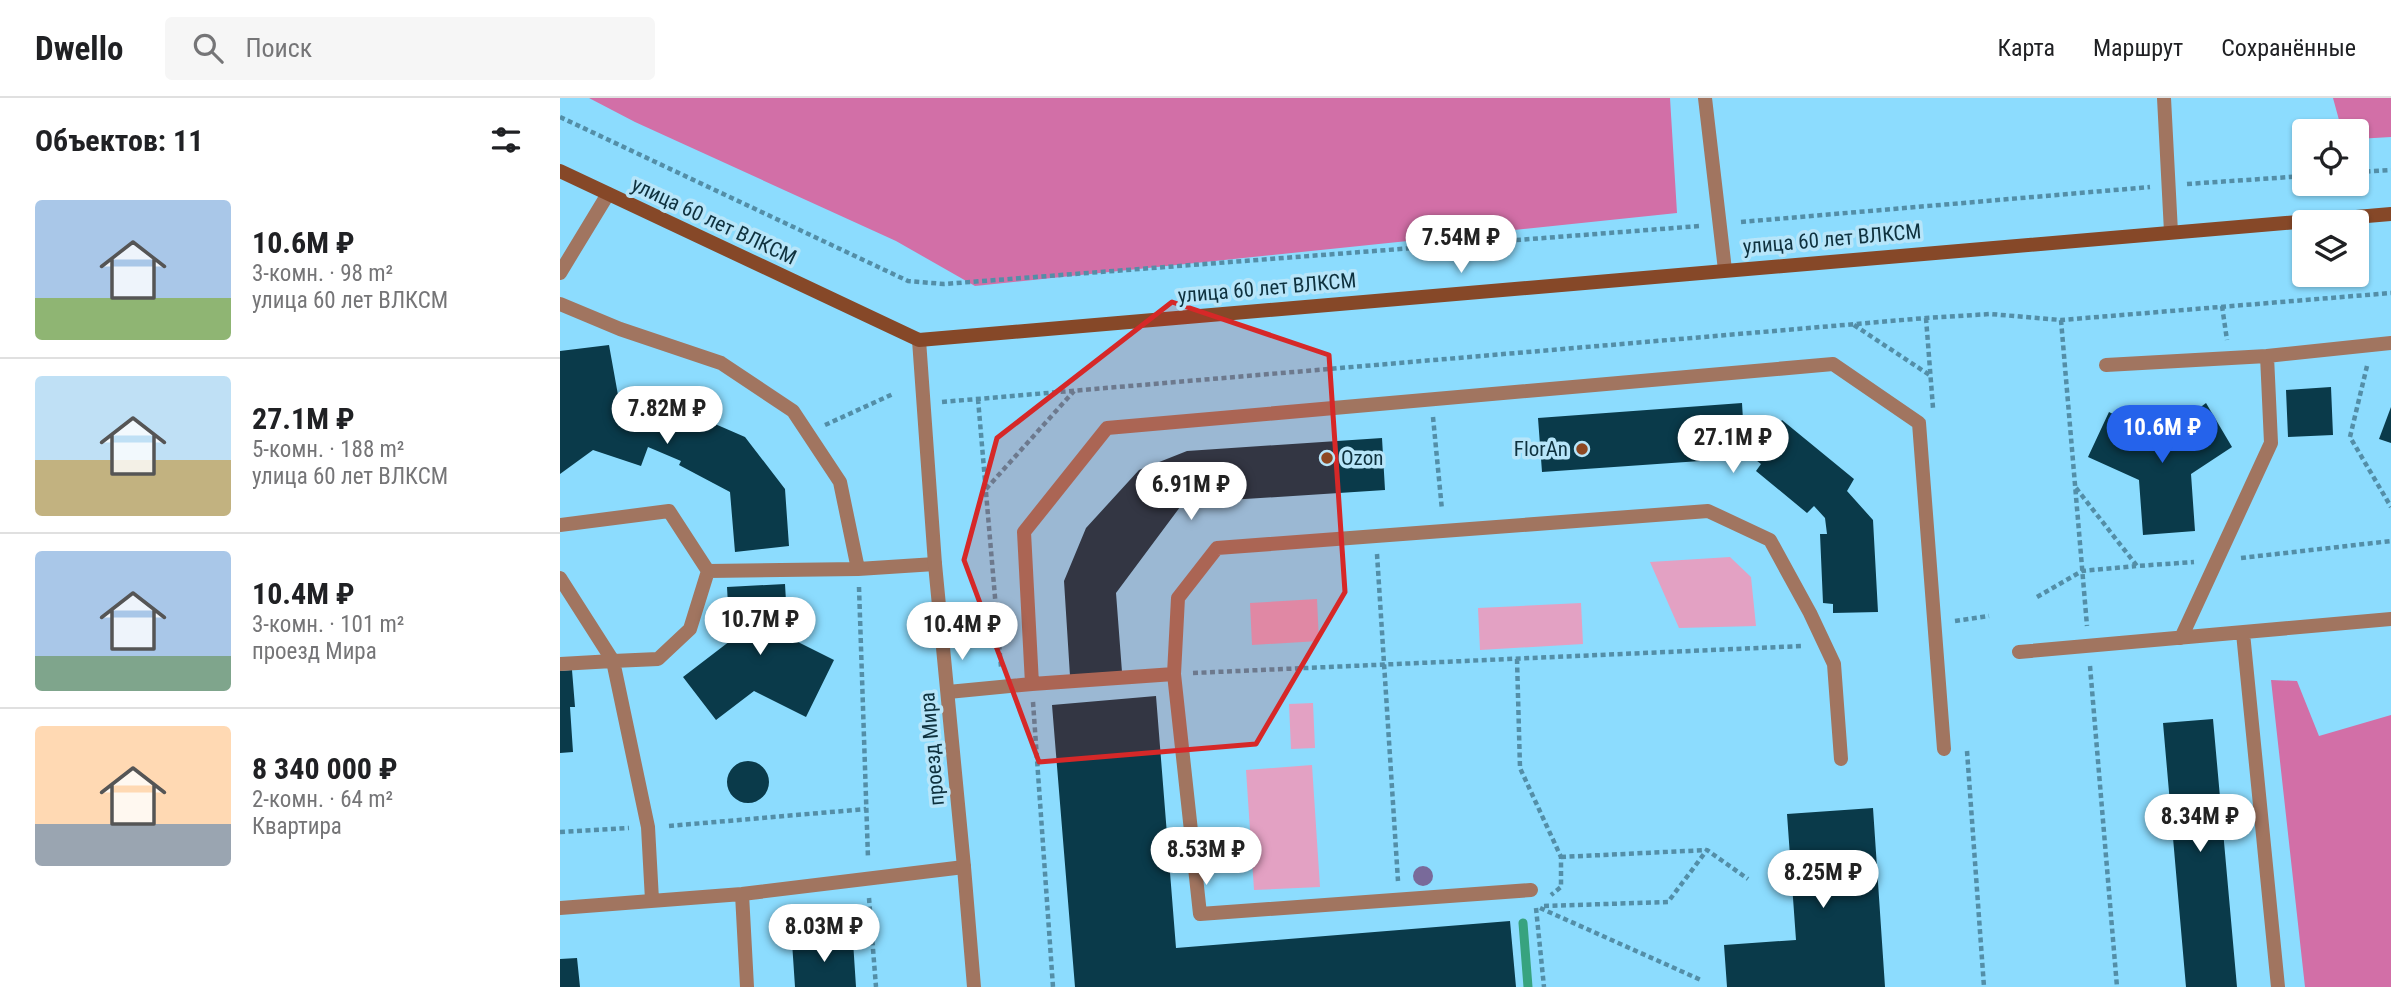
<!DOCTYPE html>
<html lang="ru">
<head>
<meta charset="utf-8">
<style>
	:root { --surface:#fff; --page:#f6f6f6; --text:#202124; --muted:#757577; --line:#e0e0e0; --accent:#2563eb }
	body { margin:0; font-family:"Roboto Condensed",sans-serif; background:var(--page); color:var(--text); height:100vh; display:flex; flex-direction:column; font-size:26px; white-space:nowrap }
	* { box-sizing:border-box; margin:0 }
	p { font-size:23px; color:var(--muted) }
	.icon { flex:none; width:38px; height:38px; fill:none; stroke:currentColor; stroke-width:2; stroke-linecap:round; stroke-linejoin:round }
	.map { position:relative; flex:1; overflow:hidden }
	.side { display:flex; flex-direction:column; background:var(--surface); width:560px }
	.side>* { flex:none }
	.buttons { position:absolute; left:1732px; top:21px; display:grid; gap:14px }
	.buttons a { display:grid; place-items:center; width:77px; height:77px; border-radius:7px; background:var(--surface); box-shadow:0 2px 5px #0004; font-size:35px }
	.price { position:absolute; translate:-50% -60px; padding:0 16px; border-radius:24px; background:#fff; color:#222; font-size:23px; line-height:46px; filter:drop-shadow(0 2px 4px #0008) }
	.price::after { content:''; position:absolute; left:50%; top:42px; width:21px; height:16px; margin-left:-10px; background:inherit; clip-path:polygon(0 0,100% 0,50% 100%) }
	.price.on { background:var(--accent); color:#fff }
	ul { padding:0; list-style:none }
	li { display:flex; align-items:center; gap:21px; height:175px; padding:0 35px }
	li+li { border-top:2px solid var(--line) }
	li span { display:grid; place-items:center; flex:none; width:196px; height:140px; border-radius:7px; color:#555 }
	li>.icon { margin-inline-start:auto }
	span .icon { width:84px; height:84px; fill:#fffc; stroke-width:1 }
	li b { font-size:30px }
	h2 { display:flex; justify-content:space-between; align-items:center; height:84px; padding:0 35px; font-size:30px }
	header { display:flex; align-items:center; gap:42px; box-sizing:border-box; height:98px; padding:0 35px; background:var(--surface); border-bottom:2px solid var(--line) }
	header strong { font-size:33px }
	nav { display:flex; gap:38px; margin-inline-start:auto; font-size:24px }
	.search { width:490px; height:63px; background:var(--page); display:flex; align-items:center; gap:18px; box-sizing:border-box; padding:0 24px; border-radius:7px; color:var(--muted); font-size:26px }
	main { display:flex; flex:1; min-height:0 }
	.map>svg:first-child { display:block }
</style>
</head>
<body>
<header>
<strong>Dwello</strong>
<div class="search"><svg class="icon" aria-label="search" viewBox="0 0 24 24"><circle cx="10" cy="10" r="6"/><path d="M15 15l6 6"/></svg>Поиск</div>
<nav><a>Карта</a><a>Маршрут</a><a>Сохранённые</a></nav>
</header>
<main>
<section class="side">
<h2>Объектов: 11<svg class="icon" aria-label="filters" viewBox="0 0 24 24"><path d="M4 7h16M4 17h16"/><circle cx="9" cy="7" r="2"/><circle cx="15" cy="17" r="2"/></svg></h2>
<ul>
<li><span style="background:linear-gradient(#a9c7e8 70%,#8fb573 0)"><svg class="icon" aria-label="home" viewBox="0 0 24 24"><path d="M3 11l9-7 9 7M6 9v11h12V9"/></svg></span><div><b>10.6M ₽</b><p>3-комн. · 98 m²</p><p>улица 60 лет ВЛКСМ</p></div></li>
<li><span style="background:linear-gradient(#bfe0f5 60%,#c2b280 0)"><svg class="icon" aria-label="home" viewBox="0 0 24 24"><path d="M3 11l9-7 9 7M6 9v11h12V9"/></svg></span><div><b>27.1M ₽</b><p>5-комн. · 188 m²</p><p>улица 60 лет ВЛКСМ</p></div></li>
<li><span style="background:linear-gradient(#a9c7e8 75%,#7fa58c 0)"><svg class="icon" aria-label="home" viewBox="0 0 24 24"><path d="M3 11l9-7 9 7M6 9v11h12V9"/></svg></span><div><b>10.4M ₽</b><p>3-комн. · 101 m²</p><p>проезд Мира</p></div></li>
<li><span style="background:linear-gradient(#ffd9b3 70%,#9aa5b1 0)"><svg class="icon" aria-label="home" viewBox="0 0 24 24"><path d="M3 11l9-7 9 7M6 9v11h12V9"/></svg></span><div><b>8 340 000 ₽</b><p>2-комн. · 64 m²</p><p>Квартира</p></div></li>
</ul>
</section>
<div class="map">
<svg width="1831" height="889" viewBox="0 0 1831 889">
	<rect width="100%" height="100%" fill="#8cdcfe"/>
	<path fill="#e3a1c3" d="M 1170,459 L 1191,479 L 1196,528 L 1119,530 L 1090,464 Z
		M 757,501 L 759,543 L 692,547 L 690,505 Z
		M 1021,505 L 1023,546 L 920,552 L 918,510 Z
		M 753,605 L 755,650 L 731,651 L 729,606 Z
		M 752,667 L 760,789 L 694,792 L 686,672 Z"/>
	<path fill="#d26fa7" d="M 29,0 L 1110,0 L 1117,115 L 415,188 L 336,143 L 75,24 Z
		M 1773,0 L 1831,0 L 1831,39 L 1797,41 L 1797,33 L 1782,33 Z
		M 1711,582 L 1737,583 L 1759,638 L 1831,617 L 1831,889 L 1745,889 Z"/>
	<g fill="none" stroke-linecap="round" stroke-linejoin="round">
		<path stroke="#37a37f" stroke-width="9" d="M 963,825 L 968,889"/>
	</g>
	<path fill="#0a3a4a" d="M 49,247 L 58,297 L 100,321 L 133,334 L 139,319 L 185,339 L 225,391 L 229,448 L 175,454 L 170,394 L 119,367 L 121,363 L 88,349 L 81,368 L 33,352 L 0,376 L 0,253 Z
		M 1771,289 L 1773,337 L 1728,339 L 1726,292 Z
		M 1182,305 L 1183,322 L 1201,324 L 1213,333 L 1222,322 L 1294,381 L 1287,393 L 1313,422 L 1318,514 L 1273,515 L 1273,506 L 1263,505 L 1260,436 L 1267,436 L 1265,420 L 1254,408 L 1247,415 L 1196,373 L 1201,366 L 1187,355 L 1169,355 L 1169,361 L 982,374 L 978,320 Z
		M 1646,305 L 1672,349 L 1631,376 L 1635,433 L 1583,437 L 1579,382 L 1528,359 L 1549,314 L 1600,340 Z
		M 1831,309 L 1831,345 L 1819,341 Z
		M 822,340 L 825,392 L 623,405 L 556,495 L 562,574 L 510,578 L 504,483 L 526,430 L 579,372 L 627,353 Z
		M 225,486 L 228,539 L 274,562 L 246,619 L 194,593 L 156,622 L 123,579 L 170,543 L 167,489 Z
		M 12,572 L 15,609 L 10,609 L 13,654 L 0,655 L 0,573 Z
		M 596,598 L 616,850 L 950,823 L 956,889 L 515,889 L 492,607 Z
		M 1653,621 L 1677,889 L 1626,889 L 1603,625 Z
		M167 684a21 21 0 1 1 42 0a21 21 0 1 1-42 0Z
		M 1313,710 L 1325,889 L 1167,889 L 1164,847 L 1236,842 L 1227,716 Z
		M 293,843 L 296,889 L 235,889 L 232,844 Z
		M 17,860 L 20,889 L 0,889 L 0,861 Z"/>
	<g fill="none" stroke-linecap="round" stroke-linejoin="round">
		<path stroke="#538ea7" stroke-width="4.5" stroke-dasharray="5 3.5" stroke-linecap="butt" d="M 0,19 L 348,183 L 384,186 L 1140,128
			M 1797,74 L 1831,72
			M 1627,86 L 1745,78
			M 1181,124 L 1590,89
			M 1662,208 L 1667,242
			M 1366,220 L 1373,310
			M 1501,222 L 1527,528
			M 1294,227 L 1371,278
			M 1807,268 L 1790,339 L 1831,409
			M 418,301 L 441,569
			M 382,304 L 1366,220 L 1430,216 L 1501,222 L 1831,195
			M 873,319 L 882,412
			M 265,327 L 333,296
			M 1516,390 L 1577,468 L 1634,464
			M 426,391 L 514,293
			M 817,456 L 838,783
			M 1681,460 L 1831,443
			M 299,489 L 308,760
			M 1477,499 L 1522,473 L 1576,468
			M 1395,523 L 1429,518
			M 957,561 L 960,670 L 1001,759 L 1001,789 L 991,797
			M 1530,568 L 1557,889
			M 633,575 L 1243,548
			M 473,604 L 493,889
			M 1407,653 L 1424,889
			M 109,728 L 306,711
			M 0,734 L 69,730
			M 1001,759 L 1147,752
			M 309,800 L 316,889
			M 984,808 L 1108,804 L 1147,752 L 1188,781
			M 976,810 L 984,889
			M 980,810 L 1141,882"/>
		<path stroke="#a17560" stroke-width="14" d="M 1145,0 L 1165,172
			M 1604,0 L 1611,134
			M 0,175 L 48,96
			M 0,206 L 60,231 L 161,265 L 233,313 L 280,384 L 298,471
			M 1546,267 L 1707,258
			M 0,427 L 109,413 L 148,473 L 130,531 L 98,561 L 53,563 L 0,480
			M 148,473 L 298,471 L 375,466
			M 1683,535 L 1718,889
			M 1621,540 L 1711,345 L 1707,258 L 1831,245
			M 1459,554 L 1831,521
			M 0,566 L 53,563 L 88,729 L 92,802
			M 614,576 L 640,816 L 971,792
			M 472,586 L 614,576 L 618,500 L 657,450 L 1148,413 L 1210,442 L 1250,515 L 1274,566 L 1281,661
			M 388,594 L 472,586 L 464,434 L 547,330 L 1273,266 L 1359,325 L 1384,651
			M 182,796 L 187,889
			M 0,810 L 182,796 L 404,769"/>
		<path stroke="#a17560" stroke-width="14" d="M 359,242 L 375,466 L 404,769 L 414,889"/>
		<path stroke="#864828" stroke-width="14" d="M 0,73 L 359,242 L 1831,116"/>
	</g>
	<circle fill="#796a9a" cx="863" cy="778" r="10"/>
	<path fill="#d62828" fill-opacity="0.2" stroke="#d62828" stroke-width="5" stroke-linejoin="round" d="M 612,204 L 769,257 L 785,494 L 696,646 L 479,664 L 404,462 L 437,340 Z"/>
	<g fill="#8e4822" stroke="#b7e5f9" stroke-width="2.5">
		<circle cx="1022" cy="351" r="7"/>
		<circle cx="767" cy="360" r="7"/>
	</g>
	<g text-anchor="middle" stroke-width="7" stroke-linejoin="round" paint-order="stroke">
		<g font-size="21" fill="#0e313e" stroke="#b7e5f9">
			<text transform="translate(154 123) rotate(25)" y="7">улица 60 лет ВЛКСМ</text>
			<text transform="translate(1272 141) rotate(-5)" y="7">улица 60 лет ВЛКСМ</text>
			<text transform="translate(707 190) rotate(-5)" y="7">улица 60 лет ВЛКСМ</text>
			<text transform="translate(372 651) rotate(-95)" y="7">проезд Мира</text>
		</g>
		<g font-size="21" fill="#0e313e" stroke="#b7e5f9" text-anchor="end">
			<text x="1008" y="358">FlorAn</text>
			<text x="781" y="367" text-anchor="start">Ozon</text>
		</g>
	</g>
</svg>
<div class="buttons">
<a><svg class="icon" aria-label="locate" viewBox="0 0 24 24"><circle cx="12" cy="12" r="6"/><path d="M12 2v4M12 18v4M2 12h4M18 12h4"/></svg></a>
<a><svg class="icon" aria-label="layers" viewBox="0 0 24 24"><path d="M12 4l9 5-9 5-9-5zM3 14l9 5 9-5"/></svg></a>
</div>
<b class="price" style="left:901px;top:177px">7.54M ₽</b>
<b class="price" style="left:107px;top:348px">7.82M ₽</b>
<b class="price on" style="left:1602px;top:367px">10.6M ₽</b>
<b class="price" style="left:1173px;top:377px">27.1M ₽</b>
<b class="price" style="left:631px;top:424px">6.91M ₽</b>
<b class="price" style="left:200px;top:559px">10.7M ₽</b>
<b class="price" style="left:402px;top:564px">10.4M ₽</b>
<b class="price" style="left:1640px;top:756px">8.34M ₽</b>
<b class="price" style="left:646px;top:789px">8.53M ₽</b>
<b class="price" style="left:1263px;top:812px">8.25M ₽</b>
<b class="price" style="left:264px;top:866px">8.03M ₽</b>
</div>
</main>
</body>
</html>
